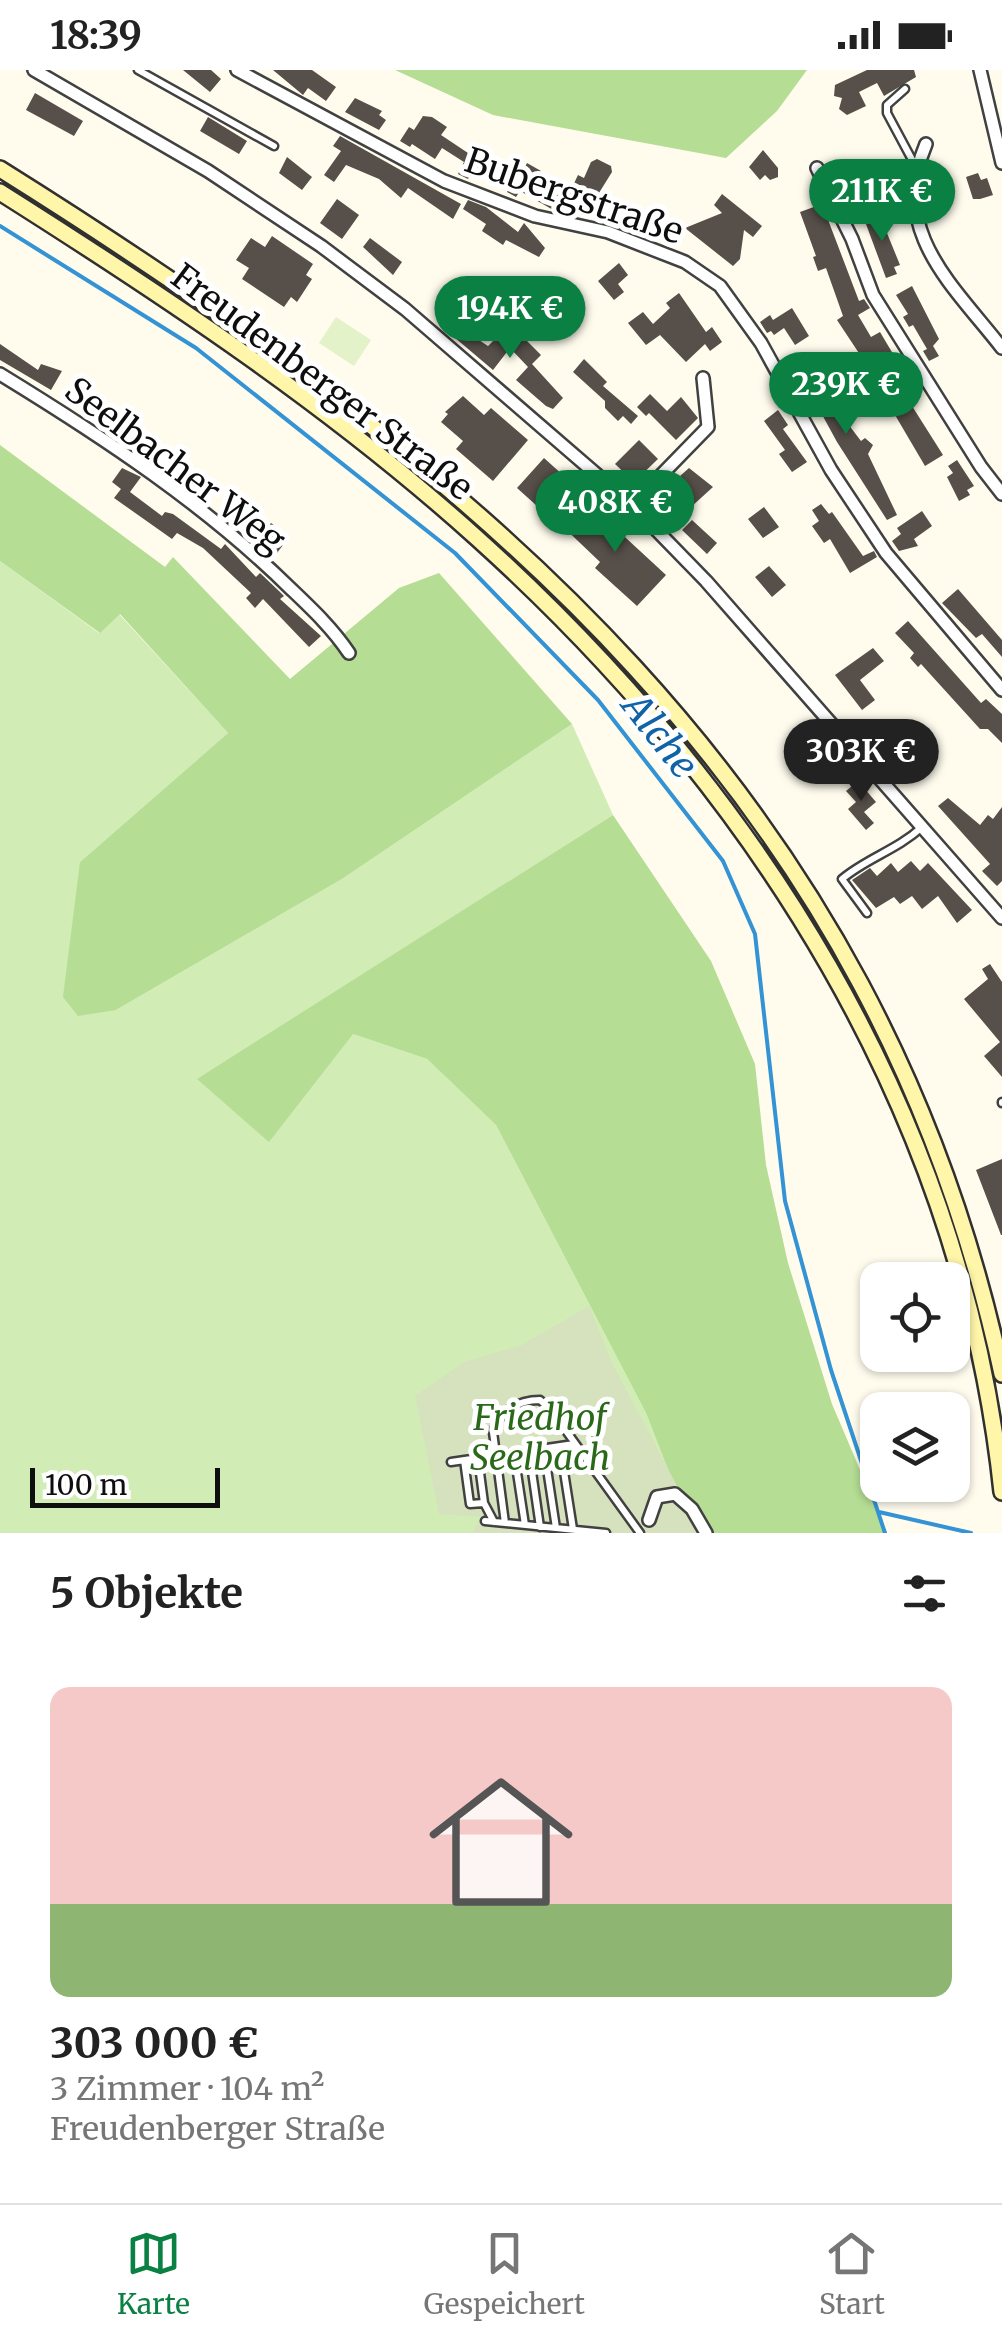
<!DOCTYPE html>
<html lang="de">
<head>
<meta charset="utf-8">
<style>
	:root { --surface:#fff; --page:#f2f2f2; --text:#222; --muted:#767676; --line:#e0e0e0; --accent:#0b8043 }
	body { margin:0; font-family:Merriweather,serif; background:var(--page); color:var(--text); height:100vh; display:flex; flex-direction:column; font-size:38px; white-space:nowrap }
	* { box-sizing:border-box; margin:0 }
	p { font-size:32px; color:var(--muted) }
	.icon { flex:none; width:55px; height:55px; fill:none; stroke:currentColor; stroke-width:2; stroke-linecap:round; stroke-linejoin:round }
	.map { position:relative; height:1463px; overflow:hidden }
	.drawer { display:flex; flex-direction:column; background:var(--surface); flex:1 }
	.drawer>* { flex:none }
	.buttons { position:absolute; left:860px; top:1192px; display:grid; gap:20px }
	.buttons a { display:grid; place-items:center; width:110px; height:110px; border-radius:20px; background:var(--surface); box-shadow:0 2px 8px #0004; font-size:50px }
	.scale { position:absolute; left:30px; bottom:25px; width:190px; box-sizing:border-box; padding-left:10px; border:5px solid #0e0e0e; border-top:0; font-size:28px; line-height:35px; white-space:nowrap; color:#0e0e0e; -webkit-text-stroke:8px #fff; paint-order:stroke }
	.price { position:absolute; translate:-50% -85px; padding:0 22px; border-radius:35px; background:var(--accent); color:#fff; font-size:32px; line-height:65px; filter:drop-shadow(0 2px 5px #0008) }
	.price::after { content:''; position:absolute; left:50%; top:60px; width:30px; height:22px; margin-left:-15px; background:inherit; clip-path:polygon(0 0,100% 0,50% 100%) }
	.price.current { background:#222; color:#fff }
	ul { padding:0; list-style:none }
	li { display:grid; align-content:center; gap:20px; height:530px; padding:0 50px }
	li span { display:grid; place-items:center; height:310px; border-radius:20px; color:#555 }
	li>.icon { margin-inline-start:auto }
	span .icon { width:180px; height:180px; fill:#fffc; stroke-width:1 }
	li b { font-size:42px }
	h2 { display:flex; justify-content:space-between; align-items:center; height:120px; padding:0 50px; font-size:42px }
	.status { display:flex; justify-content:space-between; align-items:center; height:70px; padding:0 50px; background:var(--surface); direction:ltr }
	.status svg { height:28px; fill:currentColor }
	.tabs { display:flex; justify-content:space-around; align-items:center; height:140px; border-top:2px solid var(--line); background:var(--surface); font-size:28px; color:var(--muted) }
	.tabs a { display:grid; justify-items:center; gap:5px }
	.tabs .current { color:var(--accent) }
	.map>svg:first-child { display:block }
</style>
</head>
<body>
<div class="status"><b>18:39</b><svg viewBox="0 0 49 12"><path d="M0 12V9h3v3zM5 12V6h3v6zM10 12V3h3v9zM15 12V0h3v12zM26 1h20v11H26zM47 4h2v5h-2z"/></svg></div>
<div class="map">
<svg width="1002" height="1463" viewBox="0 0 1002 1463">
	<rect width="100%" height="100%" fill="#fffcee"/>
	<path fill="#d1ecb5" d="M 0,491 L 99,563 L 119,544 L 228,663 L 80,792 L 116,940 L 342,809 L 572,654 L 613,745 L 198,1009 L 353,964 L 427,989 L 496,1055 L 646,1343 L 674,1415 L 701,1463 L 0,1463 Z"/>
	<path fill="#b5dd94" d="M 395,0 L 807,0 L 777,41 L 726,88 L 493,45 Z
		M 0,375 L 165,497 L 173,487 L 290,609 L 399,518 L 439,503 L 572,654 L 342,809 L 116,940 L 78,946 L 63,927 L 80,792 L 228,663 L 120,544 L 100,563 L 0,491 Z
		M 613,745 L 711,891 L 755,994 L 766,1095 L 788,1193 L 832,1334 L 887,1463 L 701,1463 L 674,1415 L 646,1343 L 496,1055 L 427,989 L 353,964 L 269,1072 L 197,1009 Z"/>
	<path fill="#d6e2be" d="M 589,1236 L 611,1291 L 702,1463 L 473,1463 L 480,1447 L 439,1444 L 415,1326 L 464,1292 L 522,1275 Z"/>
	<path fill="#e3f2c8" d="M 336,247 L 371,270 L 354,296 L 319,273 Z"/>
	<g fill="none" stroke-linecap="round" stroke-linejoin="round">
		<path stroke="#3393d4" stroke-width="4" d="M 0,156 L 196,278 L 455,483 L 598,630 L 723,791 L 755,864 L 785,1131 L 831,1300 L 885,1463
			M 879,1442 L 971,1463"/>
	</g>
	<path fill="#574f49" d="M 183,0 L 211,0 L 221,9 L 210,22 Z
		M 273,0 L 312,0 L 336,17 L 326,31 L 308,18 L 303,25 Z
		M 867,0 L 914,0 L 916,7 L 884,26 L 877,13 L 859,22 L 866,36 L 847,45 L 839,39 L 842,28 L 834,26 L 835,15 Z
		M 35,23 L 83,51 L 74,66 L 26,40 Z
		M 355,28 L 382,41 L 379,45 L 386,50 L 379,60 L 345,42 Z
		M 423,46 L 432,47 L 447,57 L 441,65 L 474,87 L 476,83 L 483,86 L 485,83 L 523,101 L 527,93 L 541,101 L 536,112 L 566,130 L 578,105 L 584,108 L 591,92 L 597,89 L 611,96 L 612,102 L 584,147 L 568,140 L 566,143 L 555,141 L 520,121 L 516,127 L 507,122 L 510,117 L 474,98 L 468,109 L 458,104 L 464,92 L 442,78 L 435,89 L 412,74 L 410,77 L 400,71 L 409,57 L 414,60 Z
		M 208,47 L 247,71 L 239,84 L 200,61 Z
		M 340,66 L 461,134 L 453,149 L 408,118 L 401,128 L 379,109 L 346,95 L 334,112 L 324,105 L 341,81 L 333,76 Z
		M 763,80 L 778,98 L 778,107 L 770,110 L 765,105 L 760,110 L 749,97 Z
		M 287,87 L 312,107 L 302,120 L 279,103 Z
		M 978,103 L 981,110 L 987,108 L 993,125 L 980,129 L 973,129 L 966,107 Z
		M 722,124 L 762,156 L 753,167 L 744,160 L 740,189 L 733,196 L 685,158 L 722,143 L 714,135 Z
		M 337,129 L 359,145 L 342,169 L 320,153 Z
		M 468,130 L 486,137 L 518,162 L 524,153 L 545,178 L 539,187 L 506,170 L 503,175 L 482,161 L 486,154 L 463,139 Z
		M 822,134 L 859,231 L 864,229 L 870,238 L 858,245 L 871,267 L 880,262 L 899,294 L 891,299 L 901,315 L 886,324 L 837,250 L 843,246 L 826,198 L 818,201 L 813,187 L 816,186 L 800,142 Z
		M 878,141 L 900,195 L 894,197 L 897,204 L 886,208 L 863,146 Z
		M 272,166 L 313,194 L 306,205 L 312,209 L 297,232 L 291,227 L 284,237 L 242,209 L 249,198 L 236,190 L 251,168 L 265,177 Z
		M 370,168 L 402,192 L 393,205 L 363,177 Z
		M 619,193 L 628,205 L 618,214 L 624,222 L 614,230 L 598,211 Z
		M 492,211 L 541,251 L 531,262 L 481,225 Z
		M 912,216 L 939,269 L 933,276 L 939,286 L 929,291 L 923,281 L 927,279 L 913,255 L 909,257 L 903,247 L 908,244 L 896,225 Z
		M 679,223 L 706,262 L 712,257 L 722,272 L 710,281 L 705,274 L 686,292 L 660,265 L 646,275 L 628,253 L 643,242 L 653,254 L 670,238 L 666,233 Z
		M 792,238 L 809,266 L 795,275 L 784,258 L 774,265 L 771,261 L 767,263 L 760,252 L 770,245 L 773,250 Z
		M 447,249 L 488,276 L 497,267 L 507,274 L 518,262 L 541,285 L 532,294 L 563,328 L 553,339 L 546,336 L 516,310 L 528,297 L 510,278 L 493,300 L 441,256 Z
		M 0,274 L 38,300 L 41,294 L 62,301 L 51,320 L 0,290 Z
		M 810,287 L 845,350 L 861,371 L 865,368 L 873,375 L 868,384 L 897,445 L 887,450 L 837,372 L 795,295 Z
		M 584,289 L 607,312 L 603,316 L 638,346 L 631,354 L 623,346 L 618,351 L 605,338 L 605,331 L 573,302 Z
		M 650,324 L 667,341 L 681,327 L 698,348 L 676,370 L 649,343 L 646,346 L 637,337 Z
		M 463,326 L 484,345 L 491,338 L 528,370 L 493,411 L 456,379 L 463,371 L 441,352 L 448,344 L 445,342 Z
		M 912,336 L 943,385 L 925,396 L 895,345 Z
		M 778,340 L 788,355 L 783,359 L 807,392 L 792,402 L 779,384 L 785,380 L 764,351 Z
		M 639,370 L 658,389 L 634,412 L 615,394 Z
		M 544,388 L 564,406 L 537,436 L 517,418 Z
		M 957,390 L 974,416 L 967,420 L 970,425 L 959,431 L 947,407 L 953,403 L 948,396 Z
		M 122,398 L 141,407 L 130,422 L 162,446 L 165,442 L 173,444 L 221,479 L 225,474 L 256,507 L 260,503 L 279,521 L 284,526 L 280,529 L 321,566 L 309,577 L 263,529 L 255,538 L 246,528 L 251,523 L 203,478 L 177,463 L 172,469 L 165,464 L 114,428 L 121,419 L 112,412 Z
		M 689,398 L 713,417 L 680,447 L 670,437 L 690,417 L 680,406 Z
		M 821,434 L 829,444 L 832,442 L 863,486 L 874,481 L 877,487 L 850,503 L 830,469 L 824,473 L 812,456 L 819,451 L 812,440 Z
		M 570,437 L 591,456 L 604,442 L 616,453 L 613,456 L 666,505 L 637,536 L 595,498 L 600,492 L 557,451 Z
		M 764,437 L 779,457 L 763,468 L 748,449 Z
		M 922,441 L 932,456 L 914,469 L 918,476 L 899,481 L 892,471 L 901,464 L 897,458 Z
		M 692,450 L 717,473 L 707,484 L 682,460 Z
		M 271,453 L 289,467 L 277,483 L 259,468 Z
		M 769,496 L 786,515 L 772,527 L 755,507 Z
		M 958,519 L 1002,570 L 1002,587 L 982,564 L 976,568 L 942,533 Z
		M 908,551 L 981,633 L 986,629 L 1002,644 L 1002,673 L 988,659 L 980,659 L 921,594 L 918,597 L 910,588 L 914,583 L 895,563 Z
		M 873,578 L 884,591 L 860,610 L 875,630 L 862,640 L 835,605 Z
		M 805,653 L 837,687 L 826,697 L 793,665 Z
		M 903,671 L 921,691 L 928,685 L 935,693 L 916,710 L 905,698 L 910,694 L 896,677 Z
		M 858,711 L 876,732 L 864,742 L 874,753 L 866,760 L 848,739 L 856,732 L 846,721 Z
		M 948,728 L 980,755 L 988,745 L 993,749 L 1002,737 L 1002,811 L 997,816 L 982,801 L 990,794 L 938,736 Z
		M 911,791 L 920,801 L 928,793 L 972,840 L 957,853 L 938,826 L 922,839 L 912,826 L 900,834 L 894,827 L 876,838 L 852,810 L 870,798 L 877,806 L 891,793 L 898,802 Z
		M 990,894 L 1002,912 L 1002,1007 L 984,986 L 1000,972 L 964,929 L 988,909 L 982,899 Z
		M 1002,1089 L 1002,1165 L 1001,1165 L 976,1100 Z"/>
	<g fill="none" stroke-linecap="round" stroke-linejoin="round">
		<defs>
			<path id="lane" d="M 138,0 L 274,76
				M 905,19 L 887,35 L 887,43 L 917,99
				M 867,843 L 842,809 C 867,788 897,780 922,757
				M 1002,1033 L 1002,1032
				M 560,1376 L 573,1459
				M 544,1379 L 556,1458
				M 529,1381 L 540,1457
				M 514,1383 L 525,1455
				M 478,1388 L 484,1433 L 494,1452
				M 464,1390 L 470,1434 L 484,1433
				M 451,1392 L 574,1374
				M 485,1451 L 606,1463
				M 505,1453 L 493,1362 C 500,1341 517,1330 540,1330 L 551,1340 L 640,1463"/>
			<path id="street" d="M 34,0 L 208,101 L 321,176 L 405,239 L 632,435 L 706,511 L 1002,848
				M 237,0 L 444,111 L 535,146 L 608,162 L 685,192 L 720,216 L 761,273 L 831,400 L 886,483 L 1002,620
				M 980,0 L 1002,93
				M 926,74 C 889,161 952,214 1002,278
				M 817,98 L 852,169 L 873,225 L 981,397 L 1002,424
				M 0,304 C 103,367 206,435 292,520 C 313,540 333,559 349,583
				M 632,435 L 708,357 L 703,308
				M 649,1450 L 657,1427 L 675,1424 L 692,1439 L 706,1463"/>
			<path id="secondary" d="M 0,99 C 479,399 878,725 1002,1304
				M 0,122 C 166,227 332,337 478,469 C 757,721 962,1042 1002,1422"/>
		</defs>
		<use href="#lane" stroke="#414141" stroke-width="11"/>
		<use href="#street" stroke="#414141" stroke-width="16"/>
		<use href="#secondary" stroke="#303030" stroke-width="20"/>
		<use href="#lane" stroke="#fff" stroke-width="6"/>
		<use href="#street" stroke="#fff" stroke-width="11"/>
		<use href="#secondary" stroke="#fff6a9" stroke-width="15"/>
	</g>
	<g text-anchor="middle" stroke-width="10" stroke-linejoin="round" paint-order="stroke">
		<g font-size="35" fill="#0e0e0e" stroke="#fff">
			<text transform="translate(574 126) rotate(19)" y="12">Bubergstraße</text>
			<text transform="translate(322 312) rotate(37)" y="12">Freudenberger Straße</text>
			<text transform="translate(175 395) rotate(37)" y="12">Seelbacher Weg</text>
		</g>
		<g font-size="35" font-style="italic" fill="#2a691a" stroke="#fff">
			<text x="540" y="1360">Friedhof<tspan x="540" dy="40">Seelbach</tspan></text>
		</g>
		<g font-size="38" font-style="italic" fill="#1064a6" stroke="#fff">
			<text transform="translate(660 666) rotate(52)" y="13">Alche</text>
		</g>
	</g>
</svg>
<div class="buttons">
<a><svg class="icon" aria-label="locate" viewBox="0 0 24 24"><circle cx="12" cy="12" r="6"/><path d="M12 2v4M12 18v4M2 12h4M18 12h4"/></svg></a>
<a><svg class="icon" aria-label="layers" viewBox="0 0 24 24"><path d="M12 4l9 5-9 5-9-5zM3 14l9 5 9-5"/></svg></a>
</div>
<div class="scale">100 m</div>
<b class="price" style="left:882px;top:174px">211K €</b>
<b class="price" style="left:510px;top:291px">194K €</b>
<b class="price" style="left:846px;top:367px">239K €</b>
<b class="price" style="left:615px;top:485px">408K €</b>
<b class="price current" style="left:861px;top:734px">303K €</b>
</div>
<section class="drawer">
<h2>5 Objekte<svg class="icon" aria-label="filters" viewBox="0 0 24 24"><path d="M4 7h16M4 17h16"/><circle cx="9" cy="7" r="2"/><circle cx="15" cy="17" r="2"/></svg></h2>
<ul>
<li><span style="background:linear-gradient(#f6c9c9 70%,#8fb573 0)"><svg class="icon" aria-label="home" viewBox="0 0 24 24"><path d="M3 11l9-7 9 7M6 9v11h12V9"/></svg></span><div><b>303 000 €</b><p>3 Zimmer · 104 m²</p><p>Freudenberger Straße</p></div></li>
</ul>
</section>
<nav class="tabs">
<a class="current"><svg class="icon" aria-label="map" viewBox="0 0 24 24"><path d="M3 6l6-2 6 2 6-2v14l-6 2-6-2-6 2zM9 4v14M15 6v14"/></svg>Karte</a>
<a><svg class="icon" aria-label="saved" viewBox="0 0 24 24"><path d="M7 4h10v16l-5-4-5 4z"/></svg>Gespeichert</a>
<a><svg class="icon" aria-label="home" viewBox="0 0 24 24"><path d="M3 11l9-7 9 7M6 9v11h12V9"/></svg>Start</a>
</nav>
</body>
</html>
